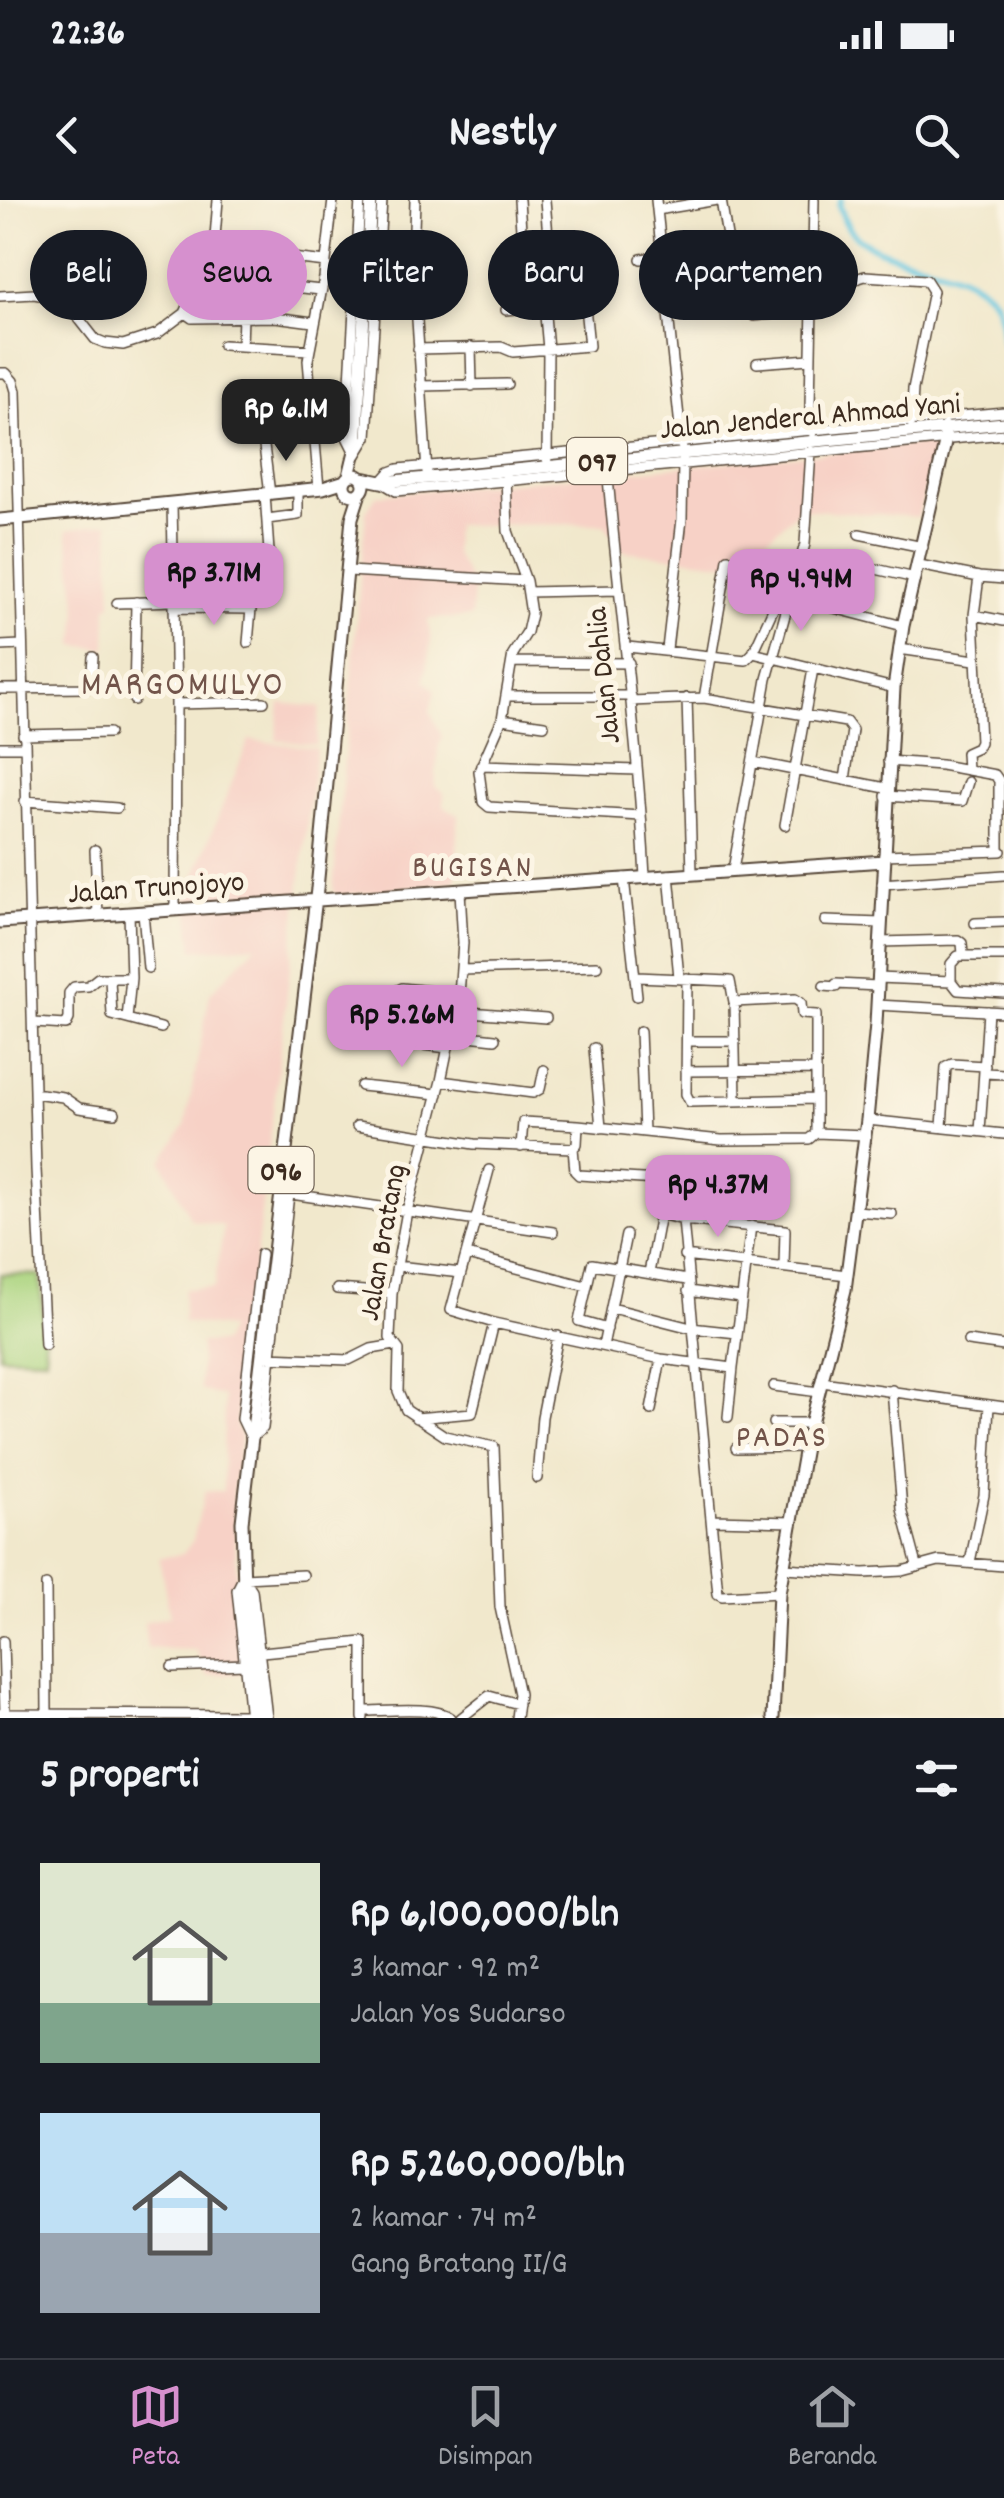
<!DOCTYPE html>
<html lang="id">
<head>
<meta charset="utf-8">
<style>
	:root { --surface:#171b24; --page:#242831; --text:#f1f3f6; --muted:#9ea1a6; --line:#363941; --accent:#d690ce }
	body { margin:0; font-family:Dekko,sans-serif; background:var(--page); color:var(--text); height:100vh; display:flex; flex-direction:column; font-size:38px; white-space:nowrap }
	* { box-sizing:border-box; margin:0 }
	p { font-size:32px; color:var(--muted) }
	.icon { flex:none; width:55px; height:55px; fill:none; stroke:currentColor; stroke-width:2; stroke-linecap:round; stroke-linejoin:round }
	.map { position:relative; height:1518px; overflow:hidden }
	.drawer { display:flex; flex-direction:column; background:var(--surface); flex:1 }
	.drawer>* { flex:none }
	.banner { position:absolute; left:30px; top:30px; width:945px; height:90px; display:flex; gap:20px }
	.price { position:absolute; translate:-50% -85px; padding:0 22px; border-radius:20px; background:var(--accent); color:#111; font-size:32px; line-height:65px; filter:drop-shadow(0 2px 5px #0008) }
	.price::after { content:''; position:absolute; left:50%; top:60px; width:30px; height:22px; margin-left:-15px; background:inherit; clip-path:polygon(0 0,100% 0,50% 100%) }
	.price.selected { background:#222; color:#fff }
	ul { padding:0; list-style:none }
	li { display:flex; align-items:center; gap:30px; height:250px; padding:0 40px }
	li span { display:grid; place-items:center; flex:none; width:280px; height:200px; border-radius:0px; color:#555 }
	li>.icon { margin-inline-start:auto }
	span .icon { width:120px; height:120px; fill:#fffc; stroke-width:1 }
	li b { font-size:42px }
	h2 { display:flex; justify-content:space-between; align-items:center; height:120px; padding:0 40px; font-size:42px }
	.chip { padding:0 35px; border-radius:45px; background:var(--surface); box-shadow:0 5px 15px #0003; font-size:35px; line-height:90px }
	.chip.selected { background:var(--accent); color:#111 }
	.status { display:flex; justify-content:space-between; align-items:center; height:70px; padding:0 50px; background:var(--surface); direction:ltr }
	.status svg { height:28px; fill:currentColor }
	header { display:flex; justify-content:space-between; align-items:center; height:130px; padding:0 40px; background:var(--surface); font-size:45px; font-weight:700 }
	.menu { display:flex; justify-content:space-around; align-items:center; height:140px; border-top:2px solid var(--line); background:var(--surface); font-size:28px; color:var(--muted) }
	.menu a { display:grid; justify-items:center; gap:5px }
	.menu .selected { color:var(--accent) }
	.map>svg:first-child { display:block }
</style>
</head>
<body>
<div class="status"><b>22:36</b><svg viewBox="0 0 49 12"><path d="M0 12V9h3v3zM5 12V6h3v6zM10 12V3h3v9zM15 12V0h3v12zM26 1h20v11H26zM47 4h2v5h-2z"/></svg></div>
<header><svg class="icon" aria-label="back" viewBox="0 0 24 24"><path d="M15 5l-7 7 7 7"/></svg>Nestly<svg class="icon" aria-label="search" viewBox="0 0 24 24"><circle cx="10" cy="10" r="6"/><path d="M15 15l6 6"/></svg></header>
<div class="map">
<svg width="1004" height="1518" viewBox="0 0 1004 1518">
	<rect width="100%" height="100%" fill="#fcf5e5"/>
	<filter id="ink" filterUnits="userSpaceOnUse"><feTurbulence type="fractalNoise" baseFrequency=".01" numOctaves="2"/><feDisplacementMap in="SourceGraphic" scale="20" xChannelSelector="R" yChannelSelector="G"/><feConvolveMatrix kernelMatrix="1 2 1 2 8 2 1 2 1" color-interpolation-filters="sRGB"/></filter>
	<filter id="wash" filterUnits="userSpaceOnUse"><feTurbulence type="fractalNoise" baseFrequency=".0048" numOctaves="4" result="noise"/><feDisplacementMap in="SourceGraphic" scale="40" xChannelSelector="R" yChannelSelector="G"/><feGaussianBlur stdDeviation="2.25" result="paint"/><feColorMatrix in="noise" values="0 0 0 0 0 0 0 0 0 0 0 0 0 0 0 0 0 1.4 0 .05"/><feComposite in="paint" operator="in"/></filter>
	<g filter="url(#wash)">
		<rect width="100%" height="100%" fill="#f1e8cc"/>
		<path fill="#f7d1c6" d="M 931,243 L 937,245 L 918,317 L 800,309 L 763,342 L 755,367 L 623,351 L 604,324 L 454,325 L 454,352 L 473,387 L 471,417 L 428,419 L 431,442 L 425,481 L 435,490 L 430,511 L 442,537 L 438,548 L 435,587 L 444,593 L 444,606 L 458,615 L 456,682 L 336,696 L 333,689 L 366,311 L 377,295 Z
			M 109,323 L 112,405 L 107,406 L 106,449 L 75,445 L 78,410 L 67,330 Z
			M 280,503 L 320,507 L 316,545 L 276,540 Z
			M 249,540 L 316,548 L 236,1225 L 241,1237 L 233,1293 L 237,1378 L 234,1387 L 242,1474 L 207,1475 L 196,1450 L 147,1448 L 144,1422 L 170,1416 L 159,1358 L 183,1354 L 193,1340 L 205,1291 L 223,1291 L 224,1197 L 200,1190 L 200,1143 L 222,1143 L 229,1128 L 183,1122 L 184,1089 L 214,1088 L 224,1026 L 191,1020 L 162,961 L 185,926 L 210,793 L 257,745 L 193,750 L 187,694 Z"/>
		<path fill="#aad47f" stroke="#727f4e" stroke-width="2.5" d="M 0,1074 L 40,1075 L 46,1158 L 0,1156 Z"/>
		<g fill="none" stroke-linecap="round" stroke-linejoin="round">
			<path stroke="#63c7e1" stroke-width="6" d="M 841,0 L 839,5 C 842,12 844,20 848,27 C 872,65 963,60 993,99 C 1002,111 1001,129 1004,144"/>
		</g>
	</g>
	<g filter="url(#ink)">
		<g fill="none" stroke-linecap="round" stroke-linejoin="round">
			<defs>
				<path id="minor" d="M 360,0 L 347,237 L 356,255 L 367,237 L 382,0
					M 415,0 L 413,59 L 427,272
					M 519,0 L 524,73 L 530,81 L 542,82
					M 656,0 L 682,246
					M 721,0 L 731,61 L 734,64 L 747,63 L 752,75 L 766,74 L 772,88 L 834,86 L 865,76 L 926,80 L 933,91 L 913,189 L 911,223
					M 657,10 L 717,0
					M 214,49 L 326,62
					M 641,59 L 663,56
					M 201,77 L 321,90
					M 324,78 L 361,80
					M 377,82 L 415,86
					M 542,82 L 548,149 L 547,259
					M 542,82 L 549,80 L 551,72 L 545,0
					M 0,96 L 34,94 L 57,98 L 73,111 L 95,139 L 105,143 L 123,145 L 157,134 L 185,113 L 214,49 L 218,0
					M 669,108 L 703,103
					M 185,113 L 192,118 L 275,117 L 313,122
					M 754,116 L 812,110
					M 223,145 L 309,150
					M 242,146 L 243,116
					M 471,147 L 472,186
					M 418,149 L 501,147 L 513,152 L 589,146 L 585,107 L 581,103 L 506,110
					M 757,163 L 810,159
					M 0,173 L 6,173 L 13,181 L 16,191 L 36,969 L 45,1145
					M 421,186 L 507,184
					M 1004,212 L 398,269 L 390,272 L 381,282 L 396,291 L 429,288 L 1004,234
					M 813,232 L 810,207 L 814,0
					M 263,238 L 270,294
					M 607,267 C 619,404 638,539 645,677
					M 506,275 L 508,331 L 526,381 L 531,414 L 527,432 L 513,454 L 502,519 L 479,571 L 483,602 L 489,607 L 641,616
					M 319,289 L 308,160 L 324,78 L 333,0
					M 265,294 L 271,381
					M 172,303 L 176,504 L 175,708
					M 267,319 L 298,315 L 298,291
					M 859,334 L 923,347
					M 845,362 L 915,378
					M 919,365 L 979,377 L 1004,379
					M 348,371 L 526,381
					M 528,392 L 619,390
					M 117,403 L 175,401
					M 175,408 L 251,409 L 248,443
					M 974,415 L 1004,421
					M 0,446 L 21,445
					M 628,447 L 746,460 L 753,453 L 780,394 L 903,426
					M 667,449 L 682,319 L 683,261
					M 899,449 L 975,460
					M 753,453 L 894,488
					M 512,462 L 629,463
					M 0,489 L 87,488 L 91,484 L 93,457
					M 506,496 L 631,496
					M 687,498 L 692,673
					M 704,498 L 728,359
					M 134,500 L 136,402
					M 631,501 L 704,498 L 846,522 L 852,530 L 845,580
					M 176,504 L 264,502
					M 502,519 L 544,525
					M 23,535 L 109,533
					M 0,547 L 24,547
					M 888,561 L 941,565 L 995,575 L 999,581 L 999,651
					M 753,562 L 886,588
					M 481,565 L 637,570
					M 967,569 L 966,553 L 977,548 L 980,542 L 974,415 L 979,377
					M 886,596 L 962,601 L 968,582
					M 25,601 L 117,608
					M 785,625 L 813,469
					M 95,650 L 98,715
					M 884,655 L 1001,651
					M 733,670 L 767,479 L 805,344 L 811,251
					M 669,675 L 679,777
					M 624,678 L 637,796
					M 882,684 L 1004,675
					M 460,691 L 463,743 L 459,794 L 441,881 L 407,1011 L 392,1093 L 390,1138 L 399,1150 L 398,1191 L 406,1210 L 445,1236 L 494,1247 L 500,1407 L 519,1494 L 516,1518
					M 143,712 L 148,768
					M 825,721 L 881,723
					M 975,723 L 1004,722
					M 880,742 L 958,740 L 962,743 L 963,754
					M 461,770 L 597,766
					M 637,777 L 730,781 L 734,802 L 736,900
					M 687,778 L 686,894 L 690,902 L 816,899
					M 878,778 L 951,781 L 958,790 L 1004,793
					M 110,779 L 112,815 L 127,819 L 131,778
					M 951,781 L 951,764 L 958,756 L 1004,756
					M 824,786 L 836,787 L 836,784 L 878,786
					M 370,798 L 384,797 L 402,788 L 459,794
					M 734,802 L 795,799 L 801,803 L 802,814 L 816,815 L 816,933
					M 877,805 L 1004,812
					M 456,811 L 546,818
					M 127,819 L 161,828
					M 34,823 L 66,825 L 69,819 L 69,793 L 74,787 L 88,786 L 98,778 L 131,778 L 129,713
					M 640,831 L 644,932
					M 451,834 L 495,839
					M 687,841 L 734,841
					M 407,843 L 448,848
					M 594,848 L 601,928
					M 686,871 L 816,870
					M 985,873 L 1004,874
					M 441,881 L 533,893 L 540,889 L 544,870
					M 361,886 L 438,894
					M 34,893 L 63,897 L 79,908 L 115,913
					M 867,920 L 1004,934
					M 357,926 L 474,944 L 573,948 L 577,944 L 578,925 L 721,940 L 809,939 L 816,933 L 865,935
					M 942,927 L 946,867 L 952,864 L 985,866
					M 980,931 L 988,811
					M 521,947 L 523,922 L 578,925
					M 573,948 L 575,971 L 579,975 L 657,980 L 663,989 L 660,1014
					M 489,970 L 451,1110 L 494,1123 L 661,1159 L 733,1168 L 751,1026
					M 284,993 L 553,1032
					M 856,1011 L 892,1014
					M 683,1020 L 718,1394 L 722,1396 L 779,1393
					M 261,1054 L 242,1219 L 251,1238 L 263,1228 L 289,994
					M 467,1055 L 586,1086
					M 684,1056 L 847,1075
					M 397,1066 L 461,1073
					M 649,1073 L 660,1014 L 683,1020 L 785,1030 L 784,1066
					M 337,1089 L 392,1093
					M 688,1091 L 741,1098
					M 612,1108 L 691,1128 L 737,1133
					M 607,1129 L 579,1121 L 592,1064 L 687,1080
					M 968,1141 L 1004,1146
					M 603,1146 L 626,1035
					M 266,1157 L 349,1160 L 371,1149 L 395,1145
					M 822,1182 L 1004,1207
					M 774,1186 L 819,1192
					M 892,1190 L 902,1309 L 917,1365
					M 651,1210 L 661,1159
					M 728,1217 L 733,1168
					M 416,1218 L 472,1213 L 494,1123
					M 773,1223 L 811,1223
					M 736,1248 L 805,1247
					M 537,1278 L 542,1217 L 558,1136
					M 713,1320 L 793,1322
					M 970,1362 L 984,1295 L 989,1205
					M 784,1368 L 864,1373 L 902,1371 L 939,1361 L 1004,1366
					M 243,1378 L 237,1390 L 250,1518
					M 244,1378 L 252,1390 L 267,1518
					M 244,1378 L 303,1375
					M 46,1385 L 47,1514
					M 3,1441 L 5,1514
					M 252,1453 L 363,1442 L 363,1518
					M 172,1467 L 244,1464
					M 363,1511 C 385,1511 435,1505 451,1518
					M 0,1514 L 249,1515
					M 461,1518 L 489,1496 L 518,1504"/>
				<path id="major" d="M344 285a10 10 0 1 1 20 0a10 10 0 1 1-20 0Z
					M 349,276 L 356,247 L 371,0
					M 362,278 L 381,282 L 428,278 L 1004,223
					M 0,320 L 323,288 L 345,281
					M 0,722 L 884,661
					M 259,1518 L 244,1387 L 242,1322 L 317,689 L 352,318 L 360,293
					M 773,1518 L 779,1393 L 805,1247 L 845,1090 L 867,920 L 876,824 L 894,488 L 903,426 L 945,243 L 945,227"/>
			</defs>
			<use href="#minor" stroke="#564638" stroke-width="12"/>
			<use href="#major" stroke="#564638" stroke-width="15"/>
			<use href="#minor" stroke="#fff" stroke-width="9"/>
			<use href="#major" stroke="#fff" stroke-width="11"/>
		</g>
	</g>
	<g text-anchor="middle" stroke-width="10" stroke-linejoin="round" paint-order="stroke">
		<g fill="#fcf5e5" stroke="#75675a" stroke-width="2.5">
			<rect x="567" y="238" width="60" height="46" rx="8"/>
			<rect x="248.5" y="947" width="65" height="46" rx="8"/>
		</g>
		<g font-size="28" font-weight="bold" fill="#3b2a1e">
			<text x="597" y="271">097</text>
			<text x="281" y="980">096</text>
		</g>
		<g font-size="30" fill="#3b2a1e" stroke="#fcf5e5">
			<text transform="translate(810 215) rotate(-5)" y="10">Jalan Jenderal Ahmad Yani</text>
			<text transform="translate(602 476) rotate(-96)" y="10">Jalan Dahlia</text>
			<text transform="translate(156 686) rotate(-4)" y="10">Jalan Trunojoyo</text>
			<text transform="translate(381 1042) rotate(-80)" y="10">Jalan Bratang</text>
		</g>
		<g font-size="32" letter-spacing="2.5" fill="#72544a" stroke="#fcf5e5">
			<text x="473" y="676">BUGISAN</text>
			<text x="782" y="1246">PADAS</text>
		</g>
		<g font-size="35" letter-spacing="2.5" fill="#72544a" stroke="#fcf5e5">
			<text x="183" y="494">MARGOMULYO</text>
		</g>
	</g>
</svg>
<b class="price selected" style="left:286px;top:264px">Rp 6.1M</b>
<b class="price" style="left:214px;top:428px">Rp 3.71M</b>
<b class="price" style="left:801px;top:434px">Rp 4.94M</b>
<b class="price" style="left:402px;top:870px">Rp 5.26M</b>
<b class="price" style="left:718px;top:1040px">Rp 4.37M</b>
<div class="banner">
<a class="chip">Beli</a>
<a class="chip selected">Sewa</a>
<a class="chip">Filter</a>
<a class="chip">Baru</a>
<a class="chip">Apartemen</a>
</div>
</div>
<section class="drawer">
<h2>5 properti<svg class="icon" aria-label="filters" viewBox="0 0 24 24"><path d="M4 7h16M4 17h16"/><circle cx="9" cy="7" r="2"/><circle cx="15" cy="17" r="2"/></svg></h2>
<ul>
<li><span style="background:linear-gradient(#dfe7d0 70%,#7fa58c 0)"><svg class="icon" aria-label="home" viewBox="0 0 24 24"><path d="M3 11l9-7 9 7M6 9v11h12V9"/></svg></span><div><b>Rp 6,100,000/bln</b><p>3 kamar · 92 m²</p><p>Jalan Yos Sudarso</p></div></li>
<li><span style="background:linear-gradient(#bfe0f5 60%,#9aa5b1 0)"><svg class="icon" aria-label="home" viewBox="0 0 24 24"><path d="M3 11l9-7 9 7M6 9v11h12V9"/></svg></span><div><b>Rp 5,260,000/bln</b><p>2 kamar · 74 m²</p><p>Gang Bratang II/G</p></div></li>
</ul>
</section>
<nav class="menu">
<a class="selected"><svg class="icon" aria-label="map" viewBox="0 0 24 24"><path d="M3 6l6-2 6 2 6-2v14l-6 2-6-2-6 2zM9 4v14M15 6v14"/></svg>Peta</a>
<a><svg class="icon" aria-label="saved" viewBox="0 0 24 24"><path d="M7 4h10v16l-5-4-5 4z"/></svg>Disimpan</a>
<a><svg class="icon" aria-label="home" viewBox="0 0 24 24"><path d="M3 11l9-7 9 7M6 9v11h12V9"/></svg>Beranda</a>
</nav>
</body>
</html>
